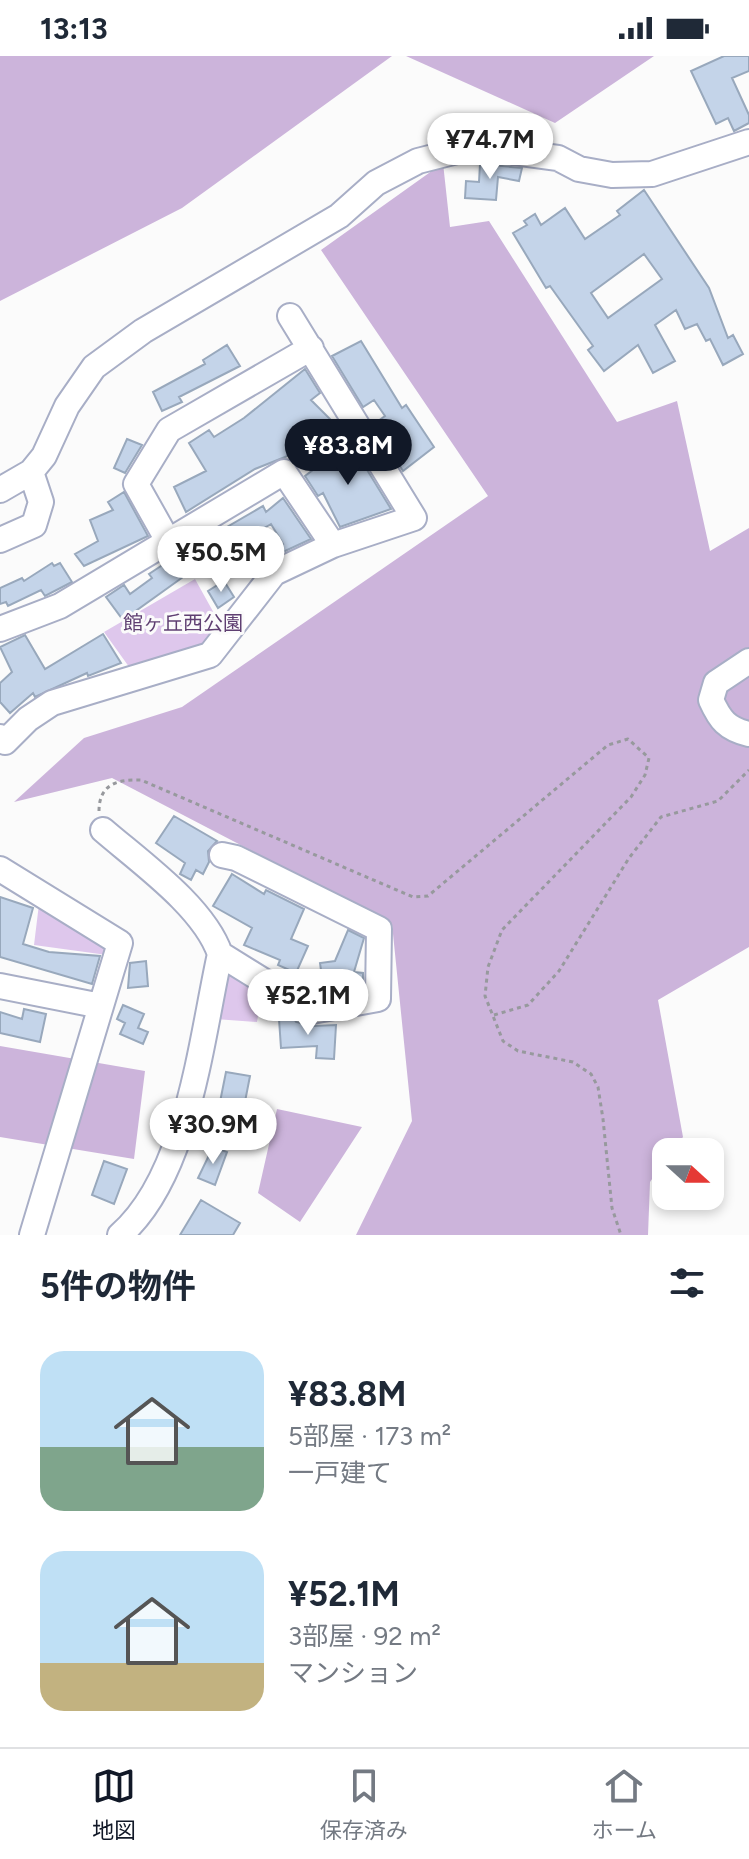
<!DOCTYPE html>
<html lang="ja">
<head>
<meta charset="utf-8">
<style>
	:root { --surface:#fff; --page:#f6f6f7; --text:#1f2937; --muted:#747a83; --line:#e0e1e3; --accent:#111827 }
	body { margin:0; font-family:Figtree,"Noto Sans JP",sans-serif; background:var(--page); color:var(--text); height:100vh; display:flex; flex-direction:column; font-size:30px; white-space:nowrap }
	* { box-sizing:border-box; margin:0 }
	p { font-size:26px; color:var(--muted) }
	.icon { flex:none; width:44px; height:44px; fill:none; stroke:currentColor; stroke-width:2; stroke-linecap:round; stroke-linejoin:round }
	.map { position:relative; height:1179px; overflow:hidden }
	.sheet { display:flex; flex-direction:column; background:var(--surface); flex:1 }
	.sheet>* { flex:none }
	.needle { width:52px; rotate:111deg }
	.fabs { position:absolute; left:652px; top:1082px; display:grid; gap:16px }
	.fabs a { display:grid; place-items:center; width:72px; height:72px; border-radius:16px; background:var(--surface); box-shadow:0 4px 12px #0003; font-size:40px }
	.price { position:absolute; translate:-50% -68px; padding:0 18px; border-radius:28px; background:#fff; color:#222; font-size:26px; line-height:52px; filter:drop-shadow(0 2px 4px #0008) }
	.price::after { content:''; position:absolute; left:50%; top:48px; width:24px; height:18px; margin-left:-12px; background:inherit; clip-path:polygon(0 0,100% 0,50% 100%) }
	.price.current { background:var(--accent); color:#fff }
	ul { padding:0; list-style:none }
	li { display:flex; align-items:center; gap:24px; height:200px; padding:0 40px }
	li span { display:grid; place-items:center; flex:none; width:224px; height:160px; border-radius:24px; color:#555 }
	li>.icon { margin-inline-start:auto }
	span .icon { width:96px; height:96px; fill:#fffc; stroke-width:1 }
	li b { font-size:34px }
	h2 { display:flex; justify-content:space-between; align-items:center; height:96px; padding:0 40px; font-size:34px }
	.status { display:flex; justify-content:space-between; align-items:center; height:56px; padding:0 40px; background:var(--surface); direction:ltr }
	.status svg { height:22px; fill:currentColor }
	.tabs { display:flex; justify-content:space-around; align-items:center; height:112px; border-top:2px solid var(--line); background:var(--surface); font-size:22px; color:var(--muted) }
	.tabs a { display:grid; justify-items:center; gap:4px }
	.tabs .current { color:var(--accent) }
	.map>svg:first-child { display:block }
</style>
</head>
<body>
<div class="status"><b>13:13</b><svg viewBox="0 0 49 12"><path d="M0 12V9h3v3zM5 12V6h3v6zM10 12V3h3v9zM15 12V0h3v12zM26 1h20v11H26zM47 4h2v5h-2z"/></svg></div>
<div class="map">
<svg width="749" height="1179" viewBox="0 0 749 1179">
	<rect width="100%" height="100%" fill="#fbfbfb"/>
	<path fill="#dec7ec" d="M 195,523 L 220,568 L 204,594 L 132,615 L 104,576 Z
		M 39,848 L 109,890 L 107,899 L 34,889 Z
		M 235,917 L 262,935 L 257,966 L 215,963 L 222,923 Z"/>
	<path fill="#ccb4db" d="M 0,0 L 392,0 L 182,152 L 0,245 Z
		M 406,0 L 654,0 L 555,67 Z
		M 443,107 L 450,171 L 489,165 L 617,366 L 677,345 L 710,495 L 749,472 L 749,891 L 658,944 L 683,1081 L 671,1096 L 666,1096 L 666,1103 L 650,1126 L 648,1179 L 356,1179 L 412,1065 L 392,868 L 112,722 L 14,746 L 84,682 L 182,651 L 488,440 L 321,194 Z
		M 0,990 L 145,1015 L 134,1103 L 0,1081 Z
		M 277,1053 L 362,1071 L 300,1166 L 258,1137 Z"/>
	<path fill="#c4d4e9" stroke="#98a8bc" stroke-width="2" fill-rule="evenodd" d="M 724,0 L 749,0 L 749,15 L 732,22 L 749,59 L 749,67 L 734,75 L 728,62 L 716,68 L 691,15 Z
		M 480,108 L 522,112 L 519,125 L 498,121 L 496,144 L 465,142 L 466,125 L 479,126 Z
		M 644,134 L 709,232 L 728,282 L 733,279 L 743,298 L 723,309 L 710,283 L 706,285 L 697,268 L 685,273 L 676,254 L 655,269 L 675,305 L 653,317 L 638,289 L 604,315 L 588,294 L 593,290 L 550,230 L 546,232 L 513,177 L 527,169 L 524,165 L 535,158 L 541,169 L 565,152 L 585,183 L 620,159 L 617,155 ZM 644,198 L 662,223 L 608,262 L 591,237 Z
		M 361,285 L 402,352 L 406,349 L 434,391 L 403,415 L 374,368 L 385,360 L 374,344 L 363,351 L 332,300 Z
		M 227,289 L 240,310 L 179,341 L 182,346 L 162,355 L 153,336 L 205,308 L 203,304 Z
		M 305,313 L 320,337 L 311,344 L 336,369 L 290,399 L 255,413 L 186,456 L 174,431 L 206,415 L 189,387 L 209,374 L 214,381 L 244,362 Z
		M 127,383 L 142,389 L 125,417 L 114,412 Z
		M 350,386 L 391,453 L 340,471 L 323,437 L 318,440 L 305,420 Z
		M 124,436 L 148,480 L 84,510 L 75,498 L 98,485 L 90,464 L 113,454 L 108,446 Z
		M 283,442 L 311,483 L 270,502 L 267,498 L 283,488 L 271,468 L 190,516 L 123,564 L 106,541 L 124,529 L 130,538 L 152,522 L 149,518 L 170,504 L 263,450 L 266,456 Z
		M 52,507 L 54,510 L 60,507 L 72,526 L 45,540 L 41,534 L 8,550 L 6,546 L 0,548 L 0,532 L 22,522 L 24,525 Z
		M 224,525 L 234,541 L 218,552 L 208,535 Z
		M 103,578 L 121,607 L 88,620 L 87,617 L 35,641 L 33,637 L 10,657 L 0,646 L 0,627 L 12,616 L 0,591 L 25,579 L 45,613 Z
		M 174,760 L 217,785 L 208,795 L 209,806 L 203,818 L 196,814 L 191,824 L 180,818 L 185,807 L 156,787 Z
		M 232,818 L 264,838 L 266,834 L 304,853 L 291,883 L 308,890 L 296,917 L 278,909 L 280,904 L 244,889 L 252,872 L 213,850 Z
		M 0,841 L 33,852 L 23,888 L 49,896 L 100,900 L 92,928 L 0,901 Z
		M 348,874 L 364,882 L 354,916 L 363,917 L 363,930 L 341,929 L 342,933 L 324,936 L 320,907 L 335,905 Z
		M 146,905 L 148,930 L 128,932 L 130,907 Z
		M 123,949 L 144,958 L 138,972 L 148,976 L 143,988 L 120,978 L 125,967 L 117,963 Z
		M 24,953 L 46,958 L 40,986 L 0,977 L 0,956 L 22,963 Z
		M 294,962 L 296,966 L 314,970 L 336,969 L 334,1003 L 316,1002 L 317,990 L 281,992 L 279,963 Z
		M 226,1016 L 250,1020 L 241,1066 L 217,1061 Z
		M 213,1091 L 227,1096 L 215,1129 L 198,1122 Z
		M 104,1105 L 127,1113 L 114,1148 L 92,1139 Z
		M 201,1144 L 240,1167 L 233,1179 L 180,1179 Z"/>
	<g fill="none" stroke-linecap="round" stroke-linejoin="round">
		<defs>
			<path id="minor" d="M 0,434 L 31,416 L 44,400 L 67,350 L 94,311 L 143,275 L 339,160 L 376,127 L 418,105 L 461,94 L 491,93 L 558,102 L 579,113 L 612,119 L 652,118 L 749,86
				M 0,484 L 34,469 L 41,446 L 31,416
				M 168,485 L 136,428 L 169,374 L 311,292
				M 0,573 L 60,550 L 284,416 L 333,489
				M 749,605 L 716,627 L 711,644 C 720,664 727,673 749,678
				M 0,681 L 5,686 L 28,663 L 52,647 L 210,599 L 274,517 L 333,489 L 414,462 L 290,260
				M 103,774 C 140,806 204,851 220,898 C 201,984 188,1120 120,1179
				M 0,813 L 120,887 L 32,1179
				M 220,898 L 312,955 L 378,943 L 379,873 L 236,802 L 222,799
				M 0,930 L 101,950"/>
		</defs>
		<use href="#minor" stroke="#a8aec6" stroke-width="28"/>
		<path stroke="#97999d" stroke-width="3" stroke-dasharray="4 4" stroke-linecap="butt" d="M 99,755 C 99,728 118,723 141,724 L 413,841 L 428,840 L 608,689 L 628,683 L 649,702 L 645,719 L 631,741 L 502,874 L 488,911 L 485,940 L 503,985 L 518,995 L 573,1006 L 591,1018 L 598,1031 L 603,1063 L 612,1152 L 621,1179
			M 494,959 L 528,949 L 559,915 L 629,802 L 661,761 L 718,745 L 749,714"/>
		<use href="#minor" stroke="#fff" stroke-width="24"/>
	</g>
	<g text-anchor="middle" stroke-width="6" stroke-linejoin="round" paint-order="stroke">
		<g font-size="20" fill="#5f3f72" stroke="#fbfbfb">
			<text x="183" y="574">館ヶ丘西公園</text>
		</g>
	</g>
</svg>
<div class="fabs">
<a><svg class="needle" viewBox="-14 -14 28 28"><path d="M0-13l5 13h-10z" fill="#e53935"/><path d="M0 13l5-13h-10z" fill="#747a83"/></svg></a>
</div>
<b class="price" style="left:490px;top:125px">¥74.7M</b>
<b class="price current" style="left:348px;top:431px">¥83.8M</b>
<b class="price" style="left:221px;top:538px">¥50.5M</b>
<b class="price" style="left:308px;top:981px">¥52.1M</b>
<b class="price" style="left:213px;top:1110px">¥30.9M</b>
</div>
<section class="sheet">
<h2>5件の物件<svg class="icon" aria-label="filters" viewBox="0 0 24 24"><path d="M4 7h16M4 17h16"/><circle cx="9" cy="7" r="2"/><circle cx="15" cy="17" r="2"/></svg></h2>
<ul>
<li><span style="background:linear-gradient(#bfe0f5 60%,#7fa58c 0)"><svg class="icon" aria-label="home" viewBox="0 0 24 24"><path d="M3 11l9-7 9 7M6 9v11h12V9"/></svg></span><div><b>¥83.8M</b><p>5部屋 · 173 m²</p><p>一戸建て</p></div></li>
<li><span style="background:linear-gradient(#bfe0f5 70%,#c2b280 0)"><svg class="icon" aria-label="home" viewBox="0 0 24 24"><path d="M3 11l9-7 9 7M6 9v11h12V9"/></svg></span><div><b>¥52.1M</b><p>3部屋 · 92 m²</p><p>マンション</p></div></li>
</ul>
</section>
<nav class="tabs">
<a class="current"><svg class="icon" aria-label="map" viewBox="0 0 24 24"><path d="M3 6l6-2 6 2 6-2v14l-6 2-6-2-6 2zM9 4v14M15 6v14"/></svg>地図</a>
<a><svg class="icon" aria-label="saved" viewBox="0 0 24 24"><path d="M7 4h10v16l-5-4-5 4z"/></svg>保存済み</a>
<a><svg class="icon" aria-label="home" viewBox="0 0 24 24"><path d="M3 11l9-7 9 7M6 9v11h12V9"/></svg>ホーム</a>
</nav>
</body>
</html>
